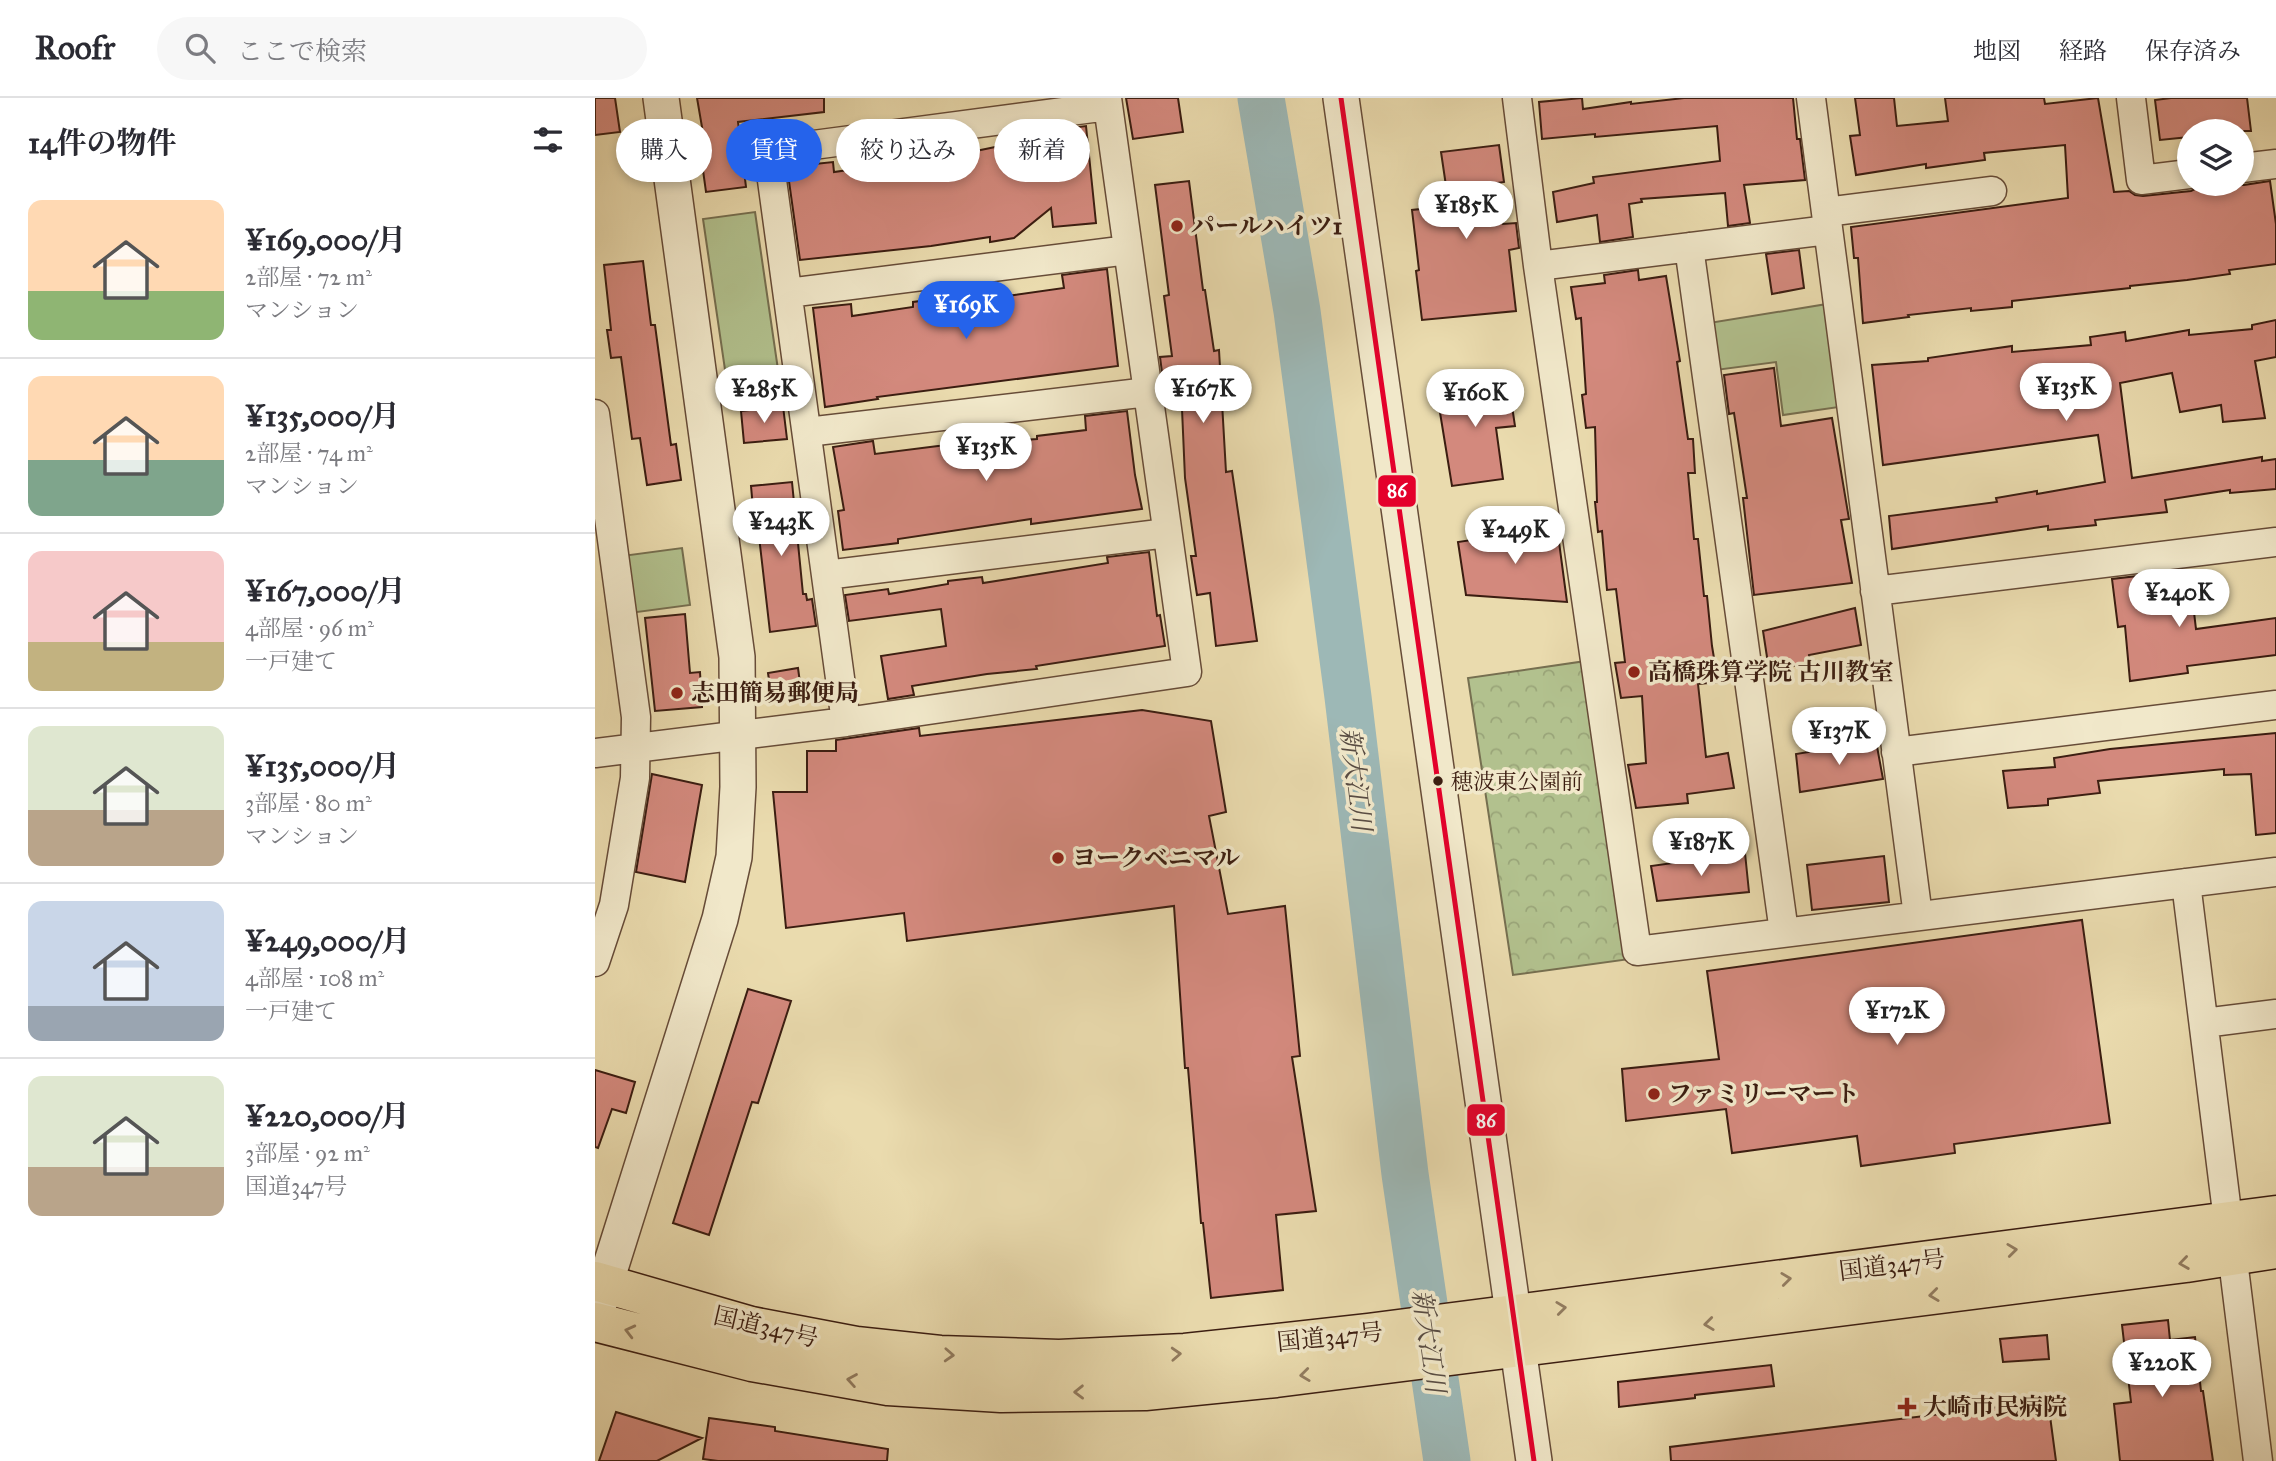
<!DOCTYPE html>
<html lang="ja">
<head>
<meta charset="utf-8">
<style>
	:root { --surface:#fff; --page:#f7f7f7; --text:#2b2b33; --muted:#7c7c81; --line:#e1e1e2; --accent:#2563eb }
	body { margin:0; font-family:"IM FELL Great Primer","Noto Serif JP",serif; background:var(--page); color:var(--text); height:100vh; display:flex; flex-direction:column; font-size:26px; white-space:nowrap }
	* { box-sizing:border-box; margin:0 }
	p { font-size:23px; color:var(--muted) }
	.icon { flex:none; width:38px; height:38px; fill:none; stroke:currentColor; stroke-width:2; stroke-linecap:round; stroke-linejoin:round }
	.map { position:relative; flex:1; overflow:hidden }
	.drawer { display:flex; flex-direction:column; background:var(--surface); width:595px }
	.drawer>* { flex:none }
	.guide { position:absolute; left:21px; top:21px; width:665px; height:63px; display:flex; gap:14px }
	.fabs { position:absolute; left:1582px; top:21px; display:grid; gap:14px }
	.fabs a { display:grid; place-items:center; width:77px; height:77px; border-radius:50%; background:var(--surface); box-shadow:0 4px 10px #0003; font-size:35px }
	.price { position:absolute; translate:-50% -60px; padding:0 16px; border-radius:24px; background:#fff; color:#222; font-size:23px; line-height:46px; filter:drop-shadow(0 2px 4px #0008) }
	.price::after { content:''; position:absolute; left:50%; top:42px; width:21px; height:16px; margin-left:-10px; background:inherit; clip-path:polygon(0 0,100% 0,50% 100%) }
	.price.active { background:var(--accent); color:#fff }
	ul { padding:0; list-style:none }
	li { display:flex; align-items:center; gap:21px; height:175px; padding:0 28px }
	li+li { border-top:2px solid var(--line) }
	li span { display:grid; place-items:center; flex:none; width:196px; height:140px; border-radius:14px; color:#555 }
	li>.icon { margin-inline-start:auto }
	span .icon { width:84px; height:84px; fill:#fffc; stroke-width:1 }
	li b { font-size:30px }
	h2 { display:flex; justify-content:space-between; align-items:center; height:84px; padding:0 28px; font-size:30px }
	.pill { padding:0 24px; border-radius:32px; background:var(--surface); box-shadow:0 4px 10px #0003; font-size:24px; line-height:63px }
	.pill.active { background:var(--accent); color:#fff }
	header { display:flex; align-items:center; gap:42px; box-sizing:border-box; height:98px; padding:0 35px; background:var(--surface); border-bottom:2px solid var(--line) }
	header strong { font-size:33px }
	nav { display:flex; gap:38px; margin-inline-start:auto; font-size:24px }
	.search { width:490px; height:63px; background:var(--page); display:flex; align-items:center; gap:18px; box-sizing:border-box; padding:0 24px; border-radius:38px; color:var(--muted); font-size:26px }
	main { display:flex; flex:1; min-height:0 }
	.map>svg:first-child { display:block }
</style>
</head>
<body>
<header>
<strong>Roofr</strong>
<div class="search"><svg class="icon" aria-label="search" viewBox="0 0 24 24"><circle cx="10" cy="10" r="6"/><path d="M15 15l6 6"/></svg>ここで検索</div>
<nav><a>地図</a><a>経路</a><a>保存済み</a></nav>
</header>
<main>
<section class="drawer">
<h2>14件の物件<svg class="icon" aria-label="filters" viewBox="0 0 24 24"><path d="M4 7h16M4 17h16"/><circle cx="9" cy="7" r="2"/><circle cx="15" cy="17" r="2"/></svg></h2>
<ul>
<li><span style="background:linear-gradient(#ffd9b3 65%,#8fb573 0)"><svg class="icon" aria-label="home" viewBox="0 0 24 24"><path d="M3 11l9-7 9 7M6 9v11h12V9"/></svg></span><div><b>¥169,000/月</b><p>2部屋 · 72 m²</p><p>マンション</p></div></li>
<li><span style="background:linear-gradient(#ffd9b3 60%,#7fa58c 0)"><svg class="icon" aria-label="home" viewBox="0 0 24 24"><path d="M3 11l9-7 9 7M6 9v11h12V9"/></svg></span><div><b>¥135,000/月</b><p>2部屋 · 74 m²</p><p>マンション</p></div></li>
<li><span style="background:linear-gradient(#f6c9c9 65%,#c2b280 0)"><svg class="icon" aria-label="home" viewBox="0 0 24 24"><path d="M3 11l9-7 9 7M6 9v11h12V9"/></svg></span><div><b>¥167,000/月</b><p>4部屋 · 96 m²</p><p>一戸建て</p></div></li>
<li><span style="background:linear-gradient(#dfe7d0 60%,#b9a48a 0)"><svg class="icon" aria-label="home" viewBox="0 0 24 24"><path d="M3 11l9-7 9 7M6 9v11h12V9"/></svg></span><div><b>¥135,000/月</b><p>3部屋 · 80 m²</p><p>マンション</p></div></li>
<li><span style="background:linear-gradient(#c9d6e8 75%,#9aa5b1 0)"><svg class="icon" aria-label="home" viewBox="0 0 24 24"><path d="M3 11l9-7 9 7M6 9v11h12V9"/></svg></span><div><b>¥249,000/月</b><p>4部屋 · 108 m²</p><p>一戸建て</p></div></li>
<li><span style="background:linear-gradient(#dfe7d0 65%,#b9a48a 0)"><svg class="icon" aria-label="home" viewBox="0 0 24 24"><path d="M3 11l9-7 9 7M6 9v11h12V9"/></svg></span><div><b>¥220,000/月</b><p>3部屋 · 92 m²</p><p>国道347号</p></div></li>
</ul>
</section>
<div class="map">
<svg width="1681" height="1363" viewBox="0 0 1681 1363">
	<defs>
		<pattern id="park-crowns" width="20" height="18" patternUnits="userSpaceOnUse" patternTransform="scale(1.75)"><rect width="20" height="18" fill="#b2c18e"/><path d="M2 6a3 3 0 1 1 6 0M12 15a3 3 0 1 1 6 0" fill="none" stroke="#9aa579"/></pattern>
	</defs>
	<rect width="100%" height="100%" fill="#eadbae"/>
	<filter id="stains"><feTurbulence type="fractalNoise" baseFrequency=".00286" numOctaves="4"/><feColorMatrix values="0 0 0 0 .2 0 0 0 0 .09 0 0 0 0 .02 0 0 0 .5 -.17"/></filter>
	<radialGradient id="worn" r=".72"><stop offset=".6" stop-color="#630" stop-opacity="0"/><stop offset="1" stop-color="#630" stop-opacity=".3"/></radialGradient>
	<path fill="#b2c18e" stroke="#766f50" stroke-width="2" d="M 160,114 L 187,299 L 135,306 L 108,121 Z
		M 1232,206 L 1244,309 L 1188,317 L 1181,264 L 1121,272 L 1114,225 Z
		M 87,450 L 95,507 L 35,515 L 27,458 Z"/>
	<path fill="url(#park-crowns)" stroke="#766f50" stroke-width="2" d="M 991,563 L 1035,861 L 918,877 L 873,580 Z"/>
	<g fill="none" stroke-linecap="round" stroke-linejoin="round">
		<path stroke="#9db8b6" stroke-width="47" d="M 666,0 L 702,213 L 753,599 L 810,1076 L 852,1363"/>
	</g>
	<path fill="#d3897d" stroke="#3b1d11" stroke-width="2" d="M 0,0 L 20,0 L 25,34 L 0,37 Z
		M 102,0 L 229,0 L 229,14 L 143,24 L 151,89 L 111,94 L 106,58 L 112,58 Z
		M 531,0 L 583,0 L 588,34 L 538,41 Z
		M 987,0 L 988,11 L 1036,4 L 1036,6 L 1089,0 L 1198,0 L 1202,41 L 1205,41 L 1210,82 L 1149,87 L 1155,125 L 1133,128 L 1130,95 L 1046,101 L 1047,104 L 1034,106 L 1038,139 L 1005,144 L 1002,117 L 962,124 L 958,94 L 999,85 L 998,79 L 1125,63 L 1122,28 L 1000,39 L 1000,36 L 947,41 L 944,4 Z
		M 1260,0 L 1299,0 L 1302,28 L 1353,23 L 1350,0 L 1449,0 L 1450,6 L 1503,0 L 1519,94 L 1534,93 L 1540,97 L 1548,98 L 1596,93 L 1604,89 L 1622,88 L 1621,86 L 1649,87 L 1675,83 L 1681,126 L 1681,166 L 1634,172 L 1635,176 L 1592,182 L 1535,188 L 1535,190 L 1417,203 L 1417,209 L 1376,213 L 1376,210 L 1313,217 L 1314,219 L 1268,225 L 1263,160 L 1259,160 L 1256,129 L 1473,100 L 1470,47 L 1389,55 L 1390,62 L 1331,70 L 1331,66 L 1261,77 L 1255,38 L 1265,37 Z
		M 1576,0 L 1652,0 L 1656,33 L 1594,33 L 1594,39 L 1565,42 L 1560,2 Z
		M 491,28 L 501,125 L 458,129 L 456,110 L 419,140 L 395,144 L 395,139 L 336,148 L 205,162 L 192,69 L 238,64 L 239,74 L 302,65 L 302,63 L 341,58 L 342,61 L 405,48 L 452,43 L 451,33 Z
		M 904,47 L 909,84 L 902,85 L 908,126 L 921,125 L 924,150 L 914,152 L 921,213 L 827,222 L 821,173 L 824,172 L 817,112 L 854,108 L 846,54 Z
		M 594,83 L 608,192 L 610,192 L 619,253 L 624,252 L 631,374 L 637,373 L 662,543 L 621,548 L 615,495 L 602,497 L 596,458 L 601,458 L 590,380 L 586,288 L 569,290 L 565,259 L 577,258 L 569,198 L 574,197 L 560,87 Z
		M 1204,152 L 1209,190 L 1177,196 L 1171,156 Z
		M 48,163 L 56,227 L 60,227 L 76,347 L 81,346 L 86,382 L 52,387 L 45,340 L 37,341 L 26,259 L 16,260 L 12,232 L 16,232 L 9,167 Z
		M 512,171 L 523,268 L 282,299 L 283,301 L 230,309 L 218,210 L 256,206 L 257,218 L 318,209 L 318,204 L 372,197 L 411,192 L 412,198 L 469,190 L 467,177 Z
		M 1043,172 L 1044,182 L 1071,178 L 1085,263 L 1082,264 L 1093,341 L 1098,341 L 1100,375 L 1093,375 L 1099,441 L 1103,441 L 1109,498 L 1112,498 L 1117,548 L 1123,584 L 1103,586 L 1111,659 L 1133,655 L 1139,690 L 1092,696 L 1093,705 L 1041,710 L 1033,667 L 1051,665 L 1047,598 L 1026,600 L 1020,565 L 1030,564 L 1021,491 L 1012,492 L 1007,433 L 1003,434 L 1000,404 L 1002,404 L 1000,329 L 991,330 L 987,297 L 991,296 L 986,220 L 981,221 L 976,189 L 1010,185 L 1009,177 Z
		M 1681,222 L 1681,259 L 1660,263 L 1670,320 L 1628,324 L 1626,307 L 1585,314 L 1577,275 L 1525,285 L 1537,380 L 1667,359 L 1667,363 L 1681,361 L 1681,391 L 1635,395 L 1635,392 L 1570,402 L 1572,414 L 1500,422 L 1501,427 L 1453,432 L 1453,428 L 1297,451 L 1294,418 L 1402,404 L 1401,400 L 1442,393 L 1442,396 L 1510,384 L 1503,337 L 1288,367 L 1277,267 L 1333,263 L 1333,260 L 1417,248 L 1417,254 L 1496,247 L 1495,239 L 1530,234 L 1531,243 L 1594,232 L 1594,237 L 1657,231 L 1657,227 Z
		M 1179,270 L 1186,328 L 1237,320 L 1254,421 L 1246,422 L 1257,485 L 1159,497 L 1148,400 L 1152,400 L 1139,315 L 1134,316 L 1129,277 Z
		M 913,281 L 920,328 L 901,330 L 908,381 L 857,388 L 841,290 Z
		M 188,308 L 192,341 L 149,345 L 146,313 Z
		M 532,313 L 540,377 L 547,411 L 436,426 L 436,421 L 303,441 L 303,445 L 248,452 L 243,413 L 249,412 L 238,349 L 278,343 L 280,356 L 343,348 L 442,341 L 442,338 L 491,332 L 490,318 Z
		M 197,384 L 208,496 L 211,496 L 212,502 L 217,501 L 221,528 L 175,534 L 162,421 L 159,422 L 156,388 Z
		M 962,429 L 972,504 L 871,497 L 863,444 Z
		M 554,454 L 562,518 L 565,517 L 570,548 L 441,568 L 442,571 L 392,576 L 317,588 L 319,597 L 293,601 L 286,558 L 351,548 L 346,511 L 254,523 L 250,497 L 293,491 L 294,496 L 353,486 L 353,483 L 387,479 L 388,485 L 513,465 L 512,459 Z
		M 1594,472 L 1601,531 L 1681,520 L 1681,557 L 1592,568 L 1593,575 L 1535,583 L 1530,528 L 1523,529 L 1517,481 Z
		M 1260,510 L 1266,547 L 1214,557 L 1215,565 L 1174,572 L 1168,533 Z
		M 90,516 L 95,575 L 105,574 L 107,609 L 60,613 L 50,520 Z
		M 203,570 L 206,592 L 176,596 L 173,575 Z
		M 547,612 L 616,623 L 631,714 L 614,718 L 633,816 L 690,808 L 705,958 L 697,959 L 721,1113 L 681,1117 L 688,1192 L 616,1200 L 608,1125 L 606,1125 L 593,970 L 590,970 L 579,808 L 312,843 L 309,815 L 191,830 L 178,694 L 212,694 L 212,653 L 241,653 L 241,642 L 324,630 L 325,638 Z
		M 1681,635 L 1681,735 L 1661,737 L 1656,676 L 1629,677 L 1629,671 L 1503,683 L 1505,695 L 1453,701 L 1453,707 L 1413,710 L 1408,673 L 1460,669 L 1459,660 L 1515,651 Z
		M 1281,643 L 1288,681 L 1205,694 L 1201,656 Z
		M 57,676 L 107,687 L 90,784 L 41,774 Z
		M 1150,755 L 1154,794 L 1062,803 L 1056,768 Z
		M 1289,758 L 1294,804 L 1217,812 L 1212,767 Z
		M 1487,822 L 1515,1025 L 1359,1046 L 1360,1055 L 1266,1068 L 1262,1038 L 1137,1055 L 1131,1011 L 1031,1023 L 1027,971 L 1124,961 L 1112,873 Z
		M 153,891 L 196,903 L 163,1005 L 157,1004 L 114,1137 L 78,1125 Z
		M 0,972 L 40,984 L 31,1015 L 17,1011 L 3,1050 L 0,1049 Z
		M 1573,1222 L 1575,1242 L 1600,1239 L 1606,1293 L 1608,1293 L 1618,1363 L 1525,1363 L 1519,1306 L 1536,1304 L 1527,1227 Z
		M 1452,1237 L 1454,1261 L 1408,1264 L 1405,1241 Z
		M 1176,1267 L 1179,1288 L 1100,1297 L 1100,1300 L 1024,1309 L 1023,1284 Z
		M 1453,1303 L 1461,1363 L 1076,1363 L 1075,1349 Z
		M 21,1314 L 107,1340 L 62,1363 L 4,1363 Z
		M 114,1320 L 180,1329 L 180,1333 L 293,1351 L 292,1363 L 123,1363 L 108,1361 Z"/>
	<g fill="none" stroke-linecap="round" stroke-linejoin="round">
		<defs>
			<path id="minor" d="M 922,0 L 943,168 L 1042,853 L 1681,774
				M 1216,0 L 1323,818
				M 1536,0 L 1546,82 L 1594,76
				M 1647,70 L 1681,66
				M 1231,114 L 1397,93
				M 1094,149 L 1189,834
				M 943,168 L 1233,132
				M 193,195 L 533,152
				M 0,316 L 41,619 L 40,680 L 19,807 L 0,864
				M 212,334 L 553,294
				M 231,477 L 572,435
				M 1280,493 L 1681,444
				M 251,624 L 173,53 L 513,8
				M 1301,654 L 1681,607
				M 0,655 L 251,624 L 592,574 L 512,0
				M 1591,785 L 1663,1363
				M 1609,925 L 1681,916"/>
			<path id="tertiary" d="M 746,0 L 939,1363
				M 0,1218 L 125,821 L 139,759 L 143,689 L 142,559 L 66,0"/>
			<path id="trunk" d="M 0,1183 L 156,1228 L 261,1248 L 345,1257 L 464,1261 L 590,1255 L 774,1235 L 1681,1117
				M 0,1224 L 157,1264 L 293,1288 L 406,1295 L 550,1293 L 681,1280 L 1591,1165 L 1681,1151"/>
		</defs>
		<use href="#minor" stroke="#674c38" stroke-width="31"/>
		<use href="#tertiary" stroke="#674c38" stroke-width="38"/>
		<use href="#trunk" stroke="#3b1d11" stroke-width="41"/>
		<use href="#minor" stroke="#f1e8ca" stroke-width="28"/>
		<use href="#tertiary" stroke="#f1e8ca" stroke-width="35"/>
		<use href="#trunk" stroke="#eadbae" stroke-width="38"/>
		<defs>
			<path id="bus-1" d="M 746,0 L 939,1363"/>
		</defs>
		<use href="#bus-1" stroke="#f1e8ca" stroke-width="10"/>
		<use href="#bus-1" stroke="#e4002b" stroke-width="5"/>
	</g>
	<defs><path id="oneway-chevron" d="M-2-3.5L2.5 0L-2 3.5" fill="none" stroke-width="1.6" stroke-linecap="round" stroke-linejoin="round" transform="scale(1.75)"/></defs>
	<g stroke="#927c60">
		<use href="#oneway-chevron" transform="translate(1417 1152) rotate(-7)"/>
		<use href="#oneway-chevron" transform="translate(1589 1165) rotate(172)"/>
		<use href="#oneway-chevron" transform="translate(1191 1181) rotate(-7)"/>
		<use href="#oneway-chevron" transform="translate(1339 1197) rotate(173)"/>
		<use href="#oneway-chevron" transform="translate(966 1210) rotate(-7)"/>
		<use href="#oneway-chevron" transform="translate(1114 1226) rotate(173)"/>
		<use href="#oneway-chevron" transform="translate(35 1233) rotate(-166)"/>
		<use href="#oneway-chevron" transform="translate(581 1256) rotate(-3)"/>
		<use href="#oneway-chevron" transform="translate(354 1257) rotate(3)"/>
		<use href="#oneway-chevron" transform="translate(710 1277) rotate(173)"/>
		<use href="#oneway-chevron" transform="translate(257 1282) rotate(-170)"/>
		<use href="#oneway-chevron" transform="translate(484 1294) rotate(179)"/>
	</g>
	<g fill="#8f2418" stroke="#f1e8ca" stroke-width="2.5">
		<circle cx="582" cy="128" r="7"/>
		<circle cx="1039" cy="574" r="7"/>
		<circle cx="82" cy="595" r="7"/>
		<circle cx="463" cy="760" r="7"/>
		<circle cx="1059" cy="996" r="7"/>
		<path d="M1308.5 1298.5h7v7h7v7h-7v7h-7v-7h-7v-7h7z"/>
	</g>
	<circle fill="#3b1d11" stroke="#f1e8ca" stroke-width="2.5" cx="843" cy="683" r="6"/>
	<g text-anchor="middle" stroke-width="7" stroke-linejoin="round" paint-order="stroke">
		<g font-size="22" fill="#3b1d11" stroke="#f1e8ca" text-anchor="start">
			<text x="856" y="691">穂波東公園前</text>
		</g>
		<g font-size="24" font-weight="bold" fill="#3b1d11" stroke="#f1e8ca" text-anchor="start">
			<text x="596" y="136">パールハイツ1</text>
			<text x="1053" y="582">高橋珠算学院 古川教室</text>
			<text x="96" y="603">志田簡易郵便局</text>
			<text x="477" y="768">ヨークベニマル</text>
			<text x="1073" y="1004">ファミリーマート</text>
			<text x="1328" y="1317">大崎市民病院</text>
		</g>
		<g font-size="24" fill="#3b1d11" stroke="#f1e8ca">
			<text transform="translate(1297 1167) rotate(-7)" y="8">国道347号</text>
			<text transform="translate(171 1229) rotate(13)" y="8">国道347号</text>
			<text transform="translate(735 1239) rotate(-6)" y="8">国道347号</text>
		</g>
		<g font-size="26" font-style="italic" fill="#584c43" stroke="#f1e8ca">
			<text transform="translate(761 681) rotate(83)" y="9">新大江川</text>
			<text transform="translate(834 1243) rotate(82)" y="9">新大江川</text>
		</g>
	</g>
	<g stroke="#f1e8ca" stroke-width="2.5">
		<rect x="782" y="376" width="40" height="34" rx="7" fill="#e4002b"/>
		<rect x="871" y="1005" width="40" height="34" rx="7" fill="#e4002b"/>
	</g>
	<g font-size="19" text-anchor="middle" font-weight="bold" fill="#fff">
		<text x="802" y="399">86</text>
		<text x="891" y="1029">86</text>
	</g>
	<rect width="100%" height="100%" filter="url(#stains)"/>
	<rect width="100%" height="100%" fill="url(#worn)"/>
</svg>
<div class="fabs">
<a><svg class="icon" aria-label="layers" viewBox="0 0 24 24"><path d="M12 4l9 5-9 5-9-5zM3 14l9 5 9-5"/></svg></a>
</div>
<b class="price" style="left:871px;top:143px">¥185K</b>
<b class="price active" style="left:371px;top:243px">¥169K</b>
<b class="price" style="left:1471px;top:325px">¥135K</b>
<b class="price" style="left:169px;top:327px">¥285K</b>
<b class="price" style="left:608px;top:327px">¥167K</b>
<b class="price" style="left:880px;top:331px">¥160K</b>
<b class="price" style="left:391px;top:385px">¥135K</b>
<b class="price" style="left:186px;top:460px">¥243K</b>
<b class="price" style="left:920px;top:468px">¥249K</b>
<b class="price" style="left:1584px;top:531px">¥240K</b>
<b class="price" style="left:1244px;top:669px">¥137K</b>
<b class="price" style="left:1106px;top:780px">¥187K</b>
<b class="price" style="left:1302px;top:949px">¥172K</b>
<b class="price" style="left:1567px;top:1301px">¥220K</b>
<div class="guide">
<a class="pill">購入</a>
<a class="pill active">賃貸</a>
<a class="pill">絞り込み</a>
<a class="pill">新着</a>
</div>
</div>
</main>
</body>
</html>
